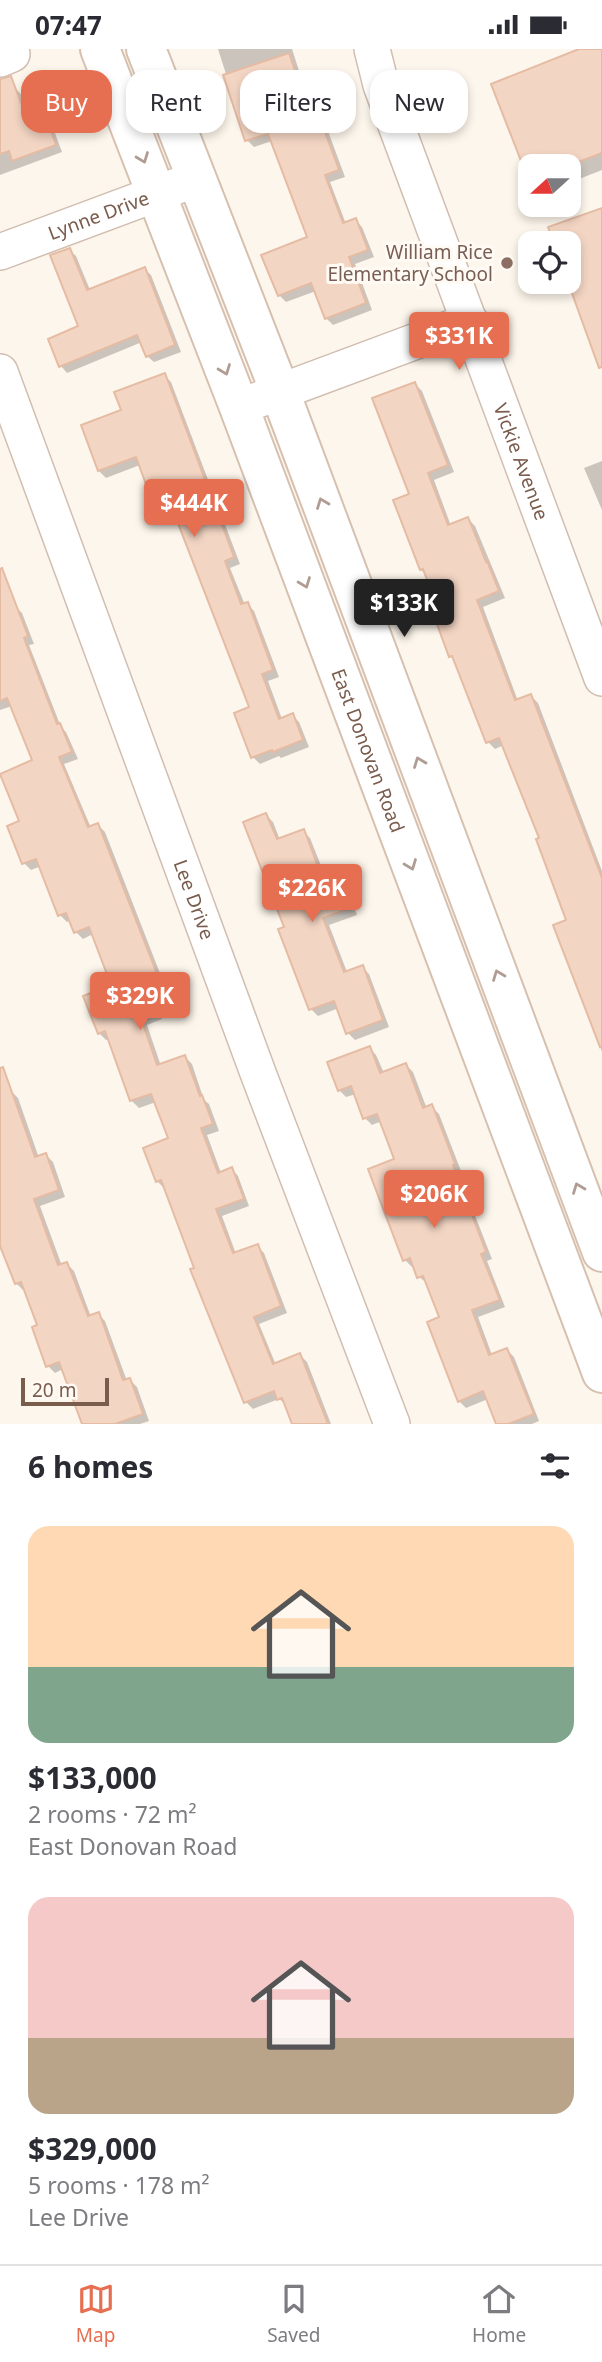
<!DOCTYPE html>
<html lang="en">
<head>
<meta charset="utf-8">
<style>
	:root { --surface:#fff; --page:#f7f7f7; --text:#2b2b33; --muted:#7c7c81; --line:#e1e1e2; --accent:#e76f51 }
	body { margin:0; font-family:"Noto Sans",sans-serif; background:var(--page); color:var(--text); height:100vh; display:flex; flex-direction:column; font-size:26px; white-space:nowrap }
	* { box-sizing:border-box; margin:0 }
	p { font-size:23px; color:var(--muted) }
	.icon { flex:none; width:38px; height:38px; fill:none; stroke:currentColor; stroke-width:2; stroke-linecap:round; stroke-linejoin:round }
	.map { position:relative; height:1375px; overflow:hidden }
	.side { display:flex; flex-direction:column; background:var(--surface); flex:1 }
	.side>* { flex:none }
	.guide { position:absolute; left:21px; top:21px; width:560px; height:63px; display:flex; gap:14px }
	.needle { width:46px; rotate:249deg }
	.controls { position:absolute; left:518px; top:105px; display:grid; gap:14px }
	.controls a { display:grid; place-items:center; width:63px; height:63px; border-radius:14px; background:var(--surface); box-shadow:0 4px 10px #0003; font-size:35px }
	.scale { position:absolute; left:21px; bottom:18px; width:88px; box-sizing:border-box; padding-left:7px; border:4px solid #7a5c4d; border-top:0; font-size:19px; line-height:24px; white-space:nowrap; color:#7a5c4d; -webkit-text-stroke:5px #fffaf3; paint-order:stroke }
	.price { position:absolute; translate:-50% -60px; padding:0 16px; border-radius:7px; background:var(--accent); color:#fff; font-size:23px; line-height:46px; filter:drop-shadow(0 2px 4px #0008) }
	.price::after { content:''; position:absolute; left:50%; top:42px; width:21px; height:16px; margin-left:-10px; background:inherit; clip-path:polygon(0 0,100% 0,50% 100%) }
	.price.on { background:#222; color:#fff }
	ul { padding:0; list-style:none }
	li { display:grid; align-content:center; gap:14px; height:371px; padding:0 28px }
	li span { display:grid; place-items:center; height:217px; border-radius:21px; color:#555 }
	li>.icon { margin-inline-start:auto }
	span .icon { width:126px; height:126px; fill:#fffc; stroke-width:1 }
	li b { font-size:30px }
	h2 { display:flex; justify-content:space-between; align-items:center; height:84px; padding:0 28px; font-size:30px }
	.chip { padding:0 24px; border-radius:21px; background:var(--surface); box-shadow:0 4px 10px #0003; font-size:24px; line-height:63px }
	.chip.on { background:var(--accent); color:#fff }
	.status { display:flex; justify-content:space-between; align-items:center; height:49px; padding:0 35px; background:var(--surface); direction:ltr }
	.status svg { height:19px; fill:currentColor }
	.tab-bar { display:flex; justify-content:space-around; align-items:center; height:98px; border-top:2px solid var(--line); background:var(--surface); font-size:19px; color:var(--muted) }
	.tab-bar a { display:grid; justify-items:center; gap:4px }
	.tab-bar .on { color:var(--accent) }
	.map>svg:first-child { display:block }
</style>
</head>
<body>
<div class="status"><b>07:47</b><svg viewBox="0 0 49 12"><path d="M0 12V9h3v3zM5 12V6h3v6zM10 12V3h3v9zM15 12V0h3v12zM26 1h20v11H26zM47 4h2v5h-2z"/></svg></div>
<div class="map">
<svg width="602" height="1375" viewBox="0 0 602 1375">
	<rect width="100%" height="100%" fill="#fdf6ec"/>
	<path fill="#0003" d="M 218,0 L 292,0 L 305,40 L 319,35 L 326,42 L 336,71 L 325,74 L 345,128 L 330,133 L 346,175 L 355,171 L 362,178 L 374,208 L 355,215 L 372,261 L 333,276 L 326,269 L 316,242 L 286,253 L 279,246 L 309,189 L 272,92 L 254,98 L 247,91 Z
		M 584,0 L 602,0 L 602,121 L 569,134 L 569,117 L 530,117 L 530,130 L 493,36 Z
		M 14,38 L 21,45 L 28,66 L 42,61 L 49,68 L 62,103 L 0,126 L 0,43 Z
		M 69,201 L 76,207 L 90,241 L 144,220 L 151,226 L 181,303 L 154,313 L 147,307 L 142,293 L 67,324 L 61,317 L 50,291 L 80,278 Z
		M 164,326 L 171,333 L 240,515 L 230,519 L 245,556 L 247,555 L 254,562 L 279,628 L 268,632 L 282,670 L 292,666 L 299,673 L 309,698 L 281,709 L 279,707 L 260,715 L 253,708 L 251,659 L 172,453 L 160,458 L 153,451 L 140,416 L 106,429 L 99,422 L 83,377 L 123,362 Z
		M 415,335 L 422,342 L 454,423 L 434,431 L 451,477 L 468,470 L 475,477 L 505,549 L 483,558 L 518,652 L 531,647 L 538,654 L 602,822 L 602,1003 L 556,877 L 569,872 L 541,790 L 504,696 L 495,700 L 488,693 L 457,613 L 451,607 L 445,574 L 426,526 L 421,521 L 412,446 Z
		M 602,412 L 602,461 L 584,419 Z
		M 15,557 L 22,564 L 34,595 L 29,596 L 61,678 L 66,683 L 78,710 L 64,715 L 91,779 L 98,776 L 105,783 L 163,932 L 150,937 L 162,970 L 147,976 L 161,1017 L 185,1008 L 192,1015 L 204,1051 L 209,1055 L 219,1082 L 207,1086 L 221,1124 L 232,1120 L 238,1127 L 249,1157 L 222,1167 L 236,1205 L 257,1197 L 264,1204 L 287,1264 L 259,1275 L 276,1316 L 300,1306 L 307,1313 L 331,1375 L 294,1375 L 287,1356 L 279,1350 L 253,1360 L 246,1353 L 164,1139 L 157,1132 L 170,1090 L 156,1053 L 139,1059 L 132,1052 L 110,990 L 106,991 L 99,984 L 113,937 L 93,885 L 83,890 L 76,883 L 71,871 L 67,873 L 60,866 L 41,817 L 31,821 L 24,814 L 21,773 L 34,712 L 12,657 L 0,661 L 0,563 Z
		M 266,766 L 273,773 L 280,791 L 303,782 L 310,789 L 326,829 L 337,825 L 344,832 L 357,866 L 329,876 L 347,923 L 362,918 L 369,925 L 389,978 L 355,991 L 348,984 L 339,959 L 318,967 L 311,960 L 286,879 Z
		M 369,999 L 376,1006 L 384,1024 L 406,1016 L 413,1023 L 427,1060 L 432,1058 L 439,1065 L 461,1122 L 458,1123 L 492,1210 L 487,1212 L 505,1258 L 478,1268 L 492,1306 L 507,1301 L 514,1308 L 539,1372 L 532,1375 L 498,1375 L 488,1350 L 466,1359 L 459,1352 L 441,1269 L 427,1234 L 419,1228 L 415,1217 L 412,1218 L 405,1211 L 396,1111 L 382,1072 L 372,1076 L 365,1069 L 356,1045 L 346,1048 L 340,1042 L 329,1014 Z
		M 0,1019 L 11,1042 L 18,1049 L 39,1109 L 46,1106 L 53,1113 L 65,1148 L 40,1157 L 62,1217 L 67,1215 L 74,1222 L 91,1268 L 98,1265 L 105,1272 L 127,1332 L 130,1331 L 137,1338 L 149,1372 L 140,1375 L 83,1375 L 63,1320 L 55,1324 L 48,1317 L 40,1277 L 25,1241 L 23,1241 L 16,1234 L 0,1191 Z"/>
	<path fill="#f3d5c3" stroke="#e6bba3" stroke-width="2" d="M 579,0 L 602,0 L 602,104 L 568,117 L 523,117 L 491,35 Z
		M 289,4 L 301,39 L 320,33 L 330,64 L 319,67 L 339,121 L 325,126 L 343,174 L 356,169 L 368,201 L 349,208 L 366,254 L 325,270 L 311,234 L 278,247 L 261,206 L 307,188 L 268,85 L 245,92 L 223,26 Z
		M 11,27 L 25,65 L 43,59 L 56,96 L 12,112 L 9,102 L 0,105 L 0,30 Z
		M 602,159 L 602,318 L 599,319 L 568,233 L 569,194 L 554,194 L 548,178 Z
		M 70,199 L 87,241 L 145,218 L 175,296 L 146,308 L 137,286 L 59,318 L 48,290 L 78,277 L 50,206 Z
		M 165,324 L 234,508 L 225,512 L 241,555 L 248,553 L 273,621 L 262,625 L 279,670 L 293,664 L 303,691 L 273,703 L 272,701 L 251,709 L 234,664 L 249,658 L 167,446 L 152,452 L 136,408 L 98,422 L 81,376 L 121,361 L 114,343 Z
		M 415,333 L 448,416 L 428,424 L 448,476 L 468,468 L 486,513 L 487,512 L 499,542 L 477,551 L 515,651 L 531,645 L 602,829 L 602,997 L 600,998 L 553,876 L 566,871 L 536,790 L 539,789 L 499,689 L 486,694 L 452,607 L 449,608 L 437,575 L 443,573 L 423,520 L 420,521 L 393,451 L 409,445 L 372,349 Z
		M 2,519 L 28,587 L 24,589 L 57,675 L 60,674 L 72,703 L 59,708 L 88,778 L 98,774 L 157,925 L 144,930 L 157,963 L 141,969 L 157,1016 L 185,1006 L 200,1047 L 202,1046 L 213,1075 L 201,1079 L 218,1124 L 232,1118 L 244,1150 L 216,1160 L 233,1204 L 258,1195 L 281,1257 L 254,1268 L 273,1315 L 300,1304 L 328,1375 L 292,1375 L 282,1349 L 277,1351 L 274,1342 L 244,1354 L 190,1220 L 194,1219 L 161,1131 L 156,1133 L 143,1099 L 168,1089 L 151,1045 L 130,1052 L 105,982 L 98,985 L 83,947 L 111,936 L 89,878 L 74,884 L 66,864 L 58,867 L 36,810 L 22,815 L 7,777 L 19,772 L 0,725 L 32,711 L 7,649 L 0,652 L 0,520 Z
		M 266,764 L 277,790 L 304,780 L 322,829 L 337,823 L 351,859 L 323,869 L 344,923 L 363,916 L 383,971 L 346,985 L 334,952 L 309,961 L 278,880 L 284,878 L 243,773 Z
		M 370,997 L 380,1024 L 406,1014 L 423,1059 L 432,1055 L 455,1115 L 453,1116 L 486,1203 L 481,1205 L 500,1251 L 472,1261 L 489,1306 L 507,1299 L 534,1365 L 508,1375 L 496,1375 L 483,1342 L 458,1353 L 427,1273 L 439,1268 L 423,1227 L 417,1229 L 410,1209 L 403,1212 L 368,1120 L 394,1110 L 377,1065 L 363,1070 L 351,1037 L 338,1042 L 327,1013 Z
		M 3,1018 L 35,1108 L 46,1104 L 59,1141 L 34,1150 L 58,1216 L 67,1213 L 88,1267 L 99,1263 L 123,1331 L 130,1329 L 143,1365 L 115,1375 L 82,1375 L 59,1313 L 46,1318 L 32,1278 L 37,1276 L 21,1233 L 15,1235 L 0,1197 L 0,1019 Z"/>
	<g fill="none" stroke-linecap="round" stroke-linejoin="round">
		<defs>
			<g id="minor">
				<path id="s1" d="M 372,0 L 381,36 L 602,629"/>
				<path d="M 0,10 L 12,5"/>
				<path id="s2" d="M 0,203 L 196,130"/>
				<path id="s3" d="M 0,323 L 258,1024 L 392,1375"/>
				<path d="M 239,358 L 470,272"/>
			</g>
			<g id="secondary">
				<path id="s4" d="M 100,0 L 239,358 L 602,1324"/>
				<path d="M 146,0 L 280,343 L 602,1203"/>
			</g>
		</defs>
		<use href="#minor" stroke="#d1beb0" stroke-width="38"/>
		<use href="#secondary" stroke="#d6c0b0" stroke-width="42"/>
		<use href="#minor" stroke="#fff" stroke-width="35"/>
		<use href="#secondary" stroke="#fff" stroke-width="38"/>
	</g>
	<defs><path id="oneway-chevron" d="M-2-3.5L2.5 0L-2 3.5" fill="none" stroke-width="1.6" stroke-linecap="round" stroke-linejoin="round" transform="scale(1.75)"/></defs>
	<g stroke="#af9d94">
		<use href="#oneway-chevron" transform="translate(143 109) rotate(69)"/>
		<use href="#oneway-chevron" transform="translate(225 321) rotate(69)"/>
		<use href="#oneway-chevron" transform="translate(322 454) rotate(-111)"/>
		<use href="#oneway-chevron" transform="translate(305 534) rotate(69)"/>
		<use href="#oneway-chevron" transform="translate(419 713) rotate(-111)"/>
		<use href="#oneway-chevron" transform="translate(411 816) rotate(69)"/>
		<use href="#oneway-chevron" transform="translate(498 926) rotate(-111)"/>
		<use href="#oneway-chevron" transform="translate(578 1139) rotate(-111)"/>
	</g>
	<circle fill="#8d6e63" stroke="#fffaf3" stroke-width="2.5" cx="507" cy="214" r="7"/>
	<g text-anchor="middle" stroke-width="6" stroke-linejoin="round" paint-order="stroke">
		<g font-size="19" fill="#7a5c4d" stroke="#fffaf3">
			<text dy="7" stroke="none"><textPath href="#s2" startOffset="105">Lynne Drive</textPath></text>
			<text dy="7" stroke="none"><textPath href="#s1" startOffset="439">Vickie Avenue</textPath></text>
			<text dy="7" stroke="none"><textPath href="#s4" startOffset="751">East Donovan Road</textPath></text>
			<text dy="7" stroke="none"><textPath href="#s3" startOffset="562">Lee Drive</textPath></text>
		</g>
		<g font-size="19" fill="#785e54" stroke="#fffaf3" text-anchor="end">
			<text x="493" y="210">William Rice<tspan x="493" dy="22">Elementary School</tspan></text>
		</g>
	</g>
</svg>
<div class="controls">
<a><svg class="needle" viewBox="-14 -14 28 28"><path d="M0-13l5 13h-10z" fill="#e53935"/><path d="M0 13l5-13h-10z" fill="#7c7c81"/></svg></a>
<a><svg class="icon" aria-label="locate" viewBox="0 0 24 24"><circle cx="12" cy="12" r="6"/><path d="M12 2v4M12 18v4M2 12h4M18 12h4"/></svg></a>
</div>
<div class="scale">20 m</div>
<b class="price" style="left:459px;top:323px">$331K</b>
<b class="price" style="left:194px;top:490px">$444K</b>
<b class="price on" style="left:404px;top:590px">$133K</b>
<b class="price" style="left:312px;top:875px">$226K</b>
<b class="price" style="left:140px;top:983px">$329K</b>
<b class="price" style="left:434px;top:1181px">$206K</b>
<div class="guide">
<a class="chip on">Buy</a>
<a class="chip">Rent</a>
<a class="chip">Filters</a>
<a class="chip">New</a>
</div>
</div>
<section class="side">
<h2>6 homes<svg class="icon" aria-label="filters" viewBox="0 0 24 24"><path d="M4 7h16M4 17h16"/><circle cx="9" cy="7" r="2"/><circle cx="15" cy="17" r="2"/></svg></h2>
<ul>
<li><span style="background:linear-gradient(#ffd9b3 65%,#7fa58c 0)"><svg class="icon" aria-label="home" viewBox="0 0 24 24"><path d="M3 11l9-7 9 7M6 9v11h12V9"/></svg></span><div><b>$133,000</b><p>2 rooms · 72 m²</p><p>East Donovan Road</p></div></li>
<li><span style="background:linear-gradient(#f6c9c9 65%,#b9a48a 0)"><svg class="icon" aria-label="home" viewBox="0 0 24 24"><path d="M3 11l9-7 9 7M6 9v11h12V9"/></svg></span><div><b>$329,000</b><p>5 rooms · 178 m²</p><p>Lee Drive</p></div></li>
</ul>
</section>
<nav class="tab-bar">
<a class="on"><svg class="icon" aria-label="map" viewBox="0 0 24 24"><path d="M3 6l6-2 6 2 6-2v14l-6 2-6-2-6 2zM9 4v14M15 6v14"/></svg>Map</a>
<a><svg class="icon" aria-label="saved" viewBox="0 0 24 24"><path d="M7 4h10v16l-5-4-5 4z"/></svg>Saved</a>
<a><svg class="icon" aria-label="home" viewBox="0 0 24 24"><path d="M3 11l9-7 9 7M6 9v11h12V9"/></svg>Home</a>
</nav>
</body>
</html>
